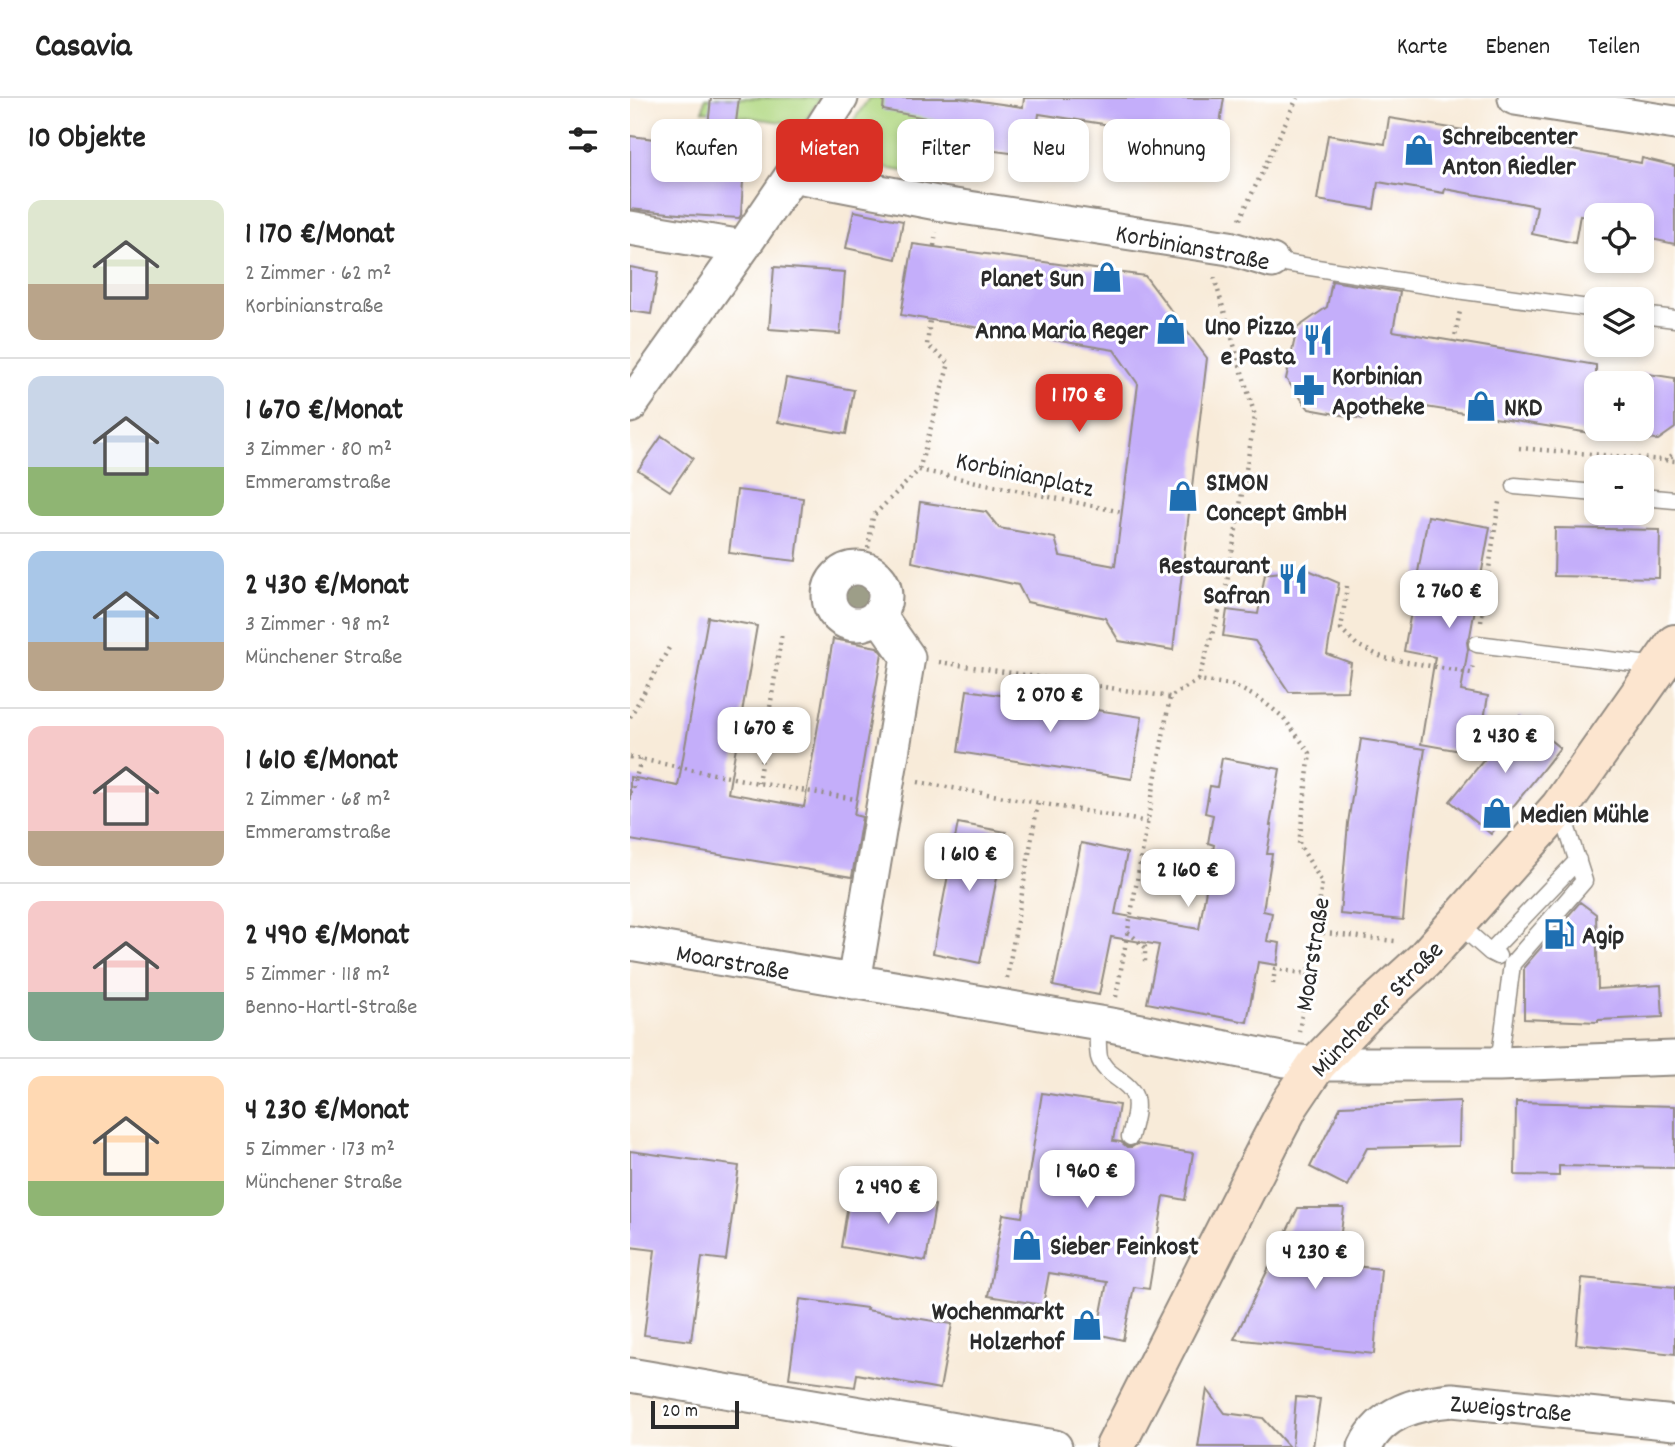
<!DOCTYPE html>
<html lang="de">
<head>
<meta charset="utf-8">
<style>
	:root { --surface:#fff; --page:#f2f2f2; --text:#222; --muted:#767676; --line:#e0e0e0; --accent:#d93025 }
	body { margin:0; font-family:Dekko,sans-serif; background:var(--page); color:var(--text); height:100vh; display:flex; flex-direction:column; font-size:26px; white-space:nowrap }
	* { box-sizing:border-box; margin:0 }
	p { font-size:23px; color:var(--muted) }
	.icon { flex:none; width:38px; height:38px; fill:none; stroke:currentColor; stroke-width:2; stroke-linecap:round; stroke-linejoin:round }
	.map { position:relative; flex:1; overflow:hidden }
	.details { display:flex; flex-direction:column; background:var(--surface); width:630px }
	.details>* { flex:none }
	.banner { position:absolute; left:21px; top:21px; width:665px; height:63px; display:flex; gap:14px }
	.tools { position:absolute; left:954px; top:105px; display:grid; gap:14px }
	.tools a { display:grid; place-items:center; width:70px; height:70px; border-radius:14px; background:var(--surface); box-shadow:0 4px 10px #0003; font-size:35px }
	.scale { position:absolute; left:21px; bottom:18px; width:88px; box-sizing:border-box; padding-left:7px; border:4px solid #2b2b2b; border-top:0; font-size:19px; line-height:24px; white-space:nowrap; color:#2b2b2b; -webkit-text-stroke:5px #fff; paint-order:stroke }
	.price { position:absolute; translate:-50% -60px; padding:0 16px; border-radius:14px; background:#fff; color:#222; font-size:23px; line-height:46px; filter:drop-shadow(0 2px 4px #0008) }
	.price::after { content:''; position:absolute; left:50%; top:42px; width:21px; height:16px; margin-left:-10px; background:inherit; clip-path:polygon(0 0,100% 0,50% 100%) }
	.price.on { background:var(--accent); color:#fff }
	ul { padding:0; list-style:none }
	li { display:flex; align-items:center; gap:21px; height:175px; padding:0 28px }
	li+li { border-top:2px solid var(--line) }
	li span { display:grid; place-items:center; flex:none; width:196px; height:140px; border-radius:14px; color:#555 }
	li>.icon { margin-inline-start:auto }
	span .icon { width:84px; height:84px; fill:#fffc; stroke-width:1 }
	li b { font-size:30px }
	h2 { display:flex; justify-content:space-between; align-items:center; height:84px; padding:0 28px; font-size:30px }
	.chip { padding:0 24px; border-radius:14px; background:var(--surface); box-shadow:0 4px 10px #0003; font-size:24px; line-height:63px }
	.chip.on { background:var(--accent); color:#fff }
	header { display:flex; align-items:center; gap:42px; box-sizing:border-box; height:98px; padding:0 35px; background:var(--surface); border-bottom:2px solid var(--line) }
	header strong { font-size:33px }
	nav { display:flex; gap:38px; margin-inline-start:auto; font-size:24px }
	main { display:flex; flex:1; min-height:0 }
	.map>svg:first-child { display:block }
</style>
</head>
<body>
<header>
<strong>Casavia</strong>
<nav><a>Karte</a><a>Ebenen</a><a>Teilen</a></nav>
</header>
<main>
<section class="details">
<h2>10 Objekte<svg class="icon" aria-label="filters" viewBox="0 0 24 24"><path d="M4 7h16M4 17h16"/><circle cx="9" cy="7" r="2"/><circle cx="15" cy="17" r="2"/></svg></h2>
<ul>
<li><span style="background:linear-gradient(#dfe7d0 60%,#b9a48a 0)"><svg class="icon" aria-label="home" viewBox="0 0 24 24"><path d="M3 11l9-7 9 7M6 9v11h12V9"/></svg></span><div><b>1 170 €/Monat</b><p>2 Zimmer · 62 m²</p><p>Korbinianstraße</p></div></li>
<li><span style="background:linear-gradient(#c9d6e8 65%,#8fb573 0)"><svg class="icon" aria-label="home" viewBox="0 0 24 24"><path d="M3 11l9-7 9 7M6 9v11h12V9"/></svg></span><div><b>1 670 €/Monat</b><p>3 Zimmer · 80 m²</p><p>Emmeramstraße</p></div></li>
<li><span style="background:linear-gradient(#a9c7e8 65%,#b9a48a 0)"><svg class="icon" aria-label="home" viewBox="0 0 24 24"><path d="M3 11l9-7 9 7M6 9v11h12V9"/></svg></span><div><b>2 430 €/Monat</b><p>3 Zimmer · 98 m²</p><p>Münchener Straße</p></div></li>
<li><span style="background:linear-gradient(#f6c9c9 75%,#b9a48a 0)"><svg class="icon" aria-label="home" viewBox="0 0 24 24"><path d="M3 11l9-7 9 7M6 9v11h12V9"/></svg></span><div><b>1 610 €/Monat</b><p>2 Zimmer · 68 m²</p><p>Emmeramstraße</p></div></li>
<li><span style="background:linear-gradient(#f6c9c9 65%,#7fa58c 0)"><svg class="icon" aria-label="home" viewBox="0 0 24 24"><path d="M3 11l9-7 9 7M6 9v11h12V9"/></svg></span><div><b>2 490 €/Monat</b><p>5 Zimmer · 118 m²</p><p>Benno-Hartl-Straße</p></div></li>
<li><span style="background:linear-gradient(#ffd9b3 75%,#8fb573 0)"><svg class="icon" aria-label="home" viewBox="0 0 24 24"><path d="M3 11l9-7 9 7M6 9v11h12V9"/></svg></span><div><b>4 230 €/Monat</b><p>5 Zimmer · 173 m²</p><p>Münchener Straße</p></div></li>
</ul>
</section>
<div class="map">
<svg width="1045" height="1349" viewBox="0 0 1045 1349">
	<rect width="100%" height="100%" fill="#fff"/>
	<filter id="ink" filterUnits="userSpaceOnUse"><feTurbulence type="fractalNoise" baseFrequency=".0143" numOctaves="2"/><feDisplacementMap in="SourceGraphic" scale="14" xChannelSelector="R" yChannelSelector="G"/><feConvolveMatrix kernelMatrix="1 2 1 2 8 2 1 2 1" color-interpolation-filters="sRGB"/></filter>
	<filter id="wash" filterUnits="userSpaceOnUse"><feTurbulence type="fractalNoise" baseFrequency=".00686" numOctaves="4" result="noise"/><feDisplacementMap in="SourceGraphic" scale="28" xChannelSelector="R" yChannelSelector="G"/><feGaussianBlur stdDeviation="1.57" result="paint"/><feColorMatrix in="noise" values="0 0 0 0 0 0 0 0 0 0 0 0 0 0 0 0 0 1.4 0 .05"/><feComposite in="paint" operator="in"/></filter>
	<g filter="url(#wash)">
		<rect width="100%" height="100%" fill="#f8ebd9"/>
		<path fill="#b1d882" stroke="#6e8256" stroke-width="2" d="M 75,0 L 190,0 L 173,27 L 73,13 Z
			M 239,0 L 340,0 L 326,82 L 206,62 L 204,51 Z"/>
		<g id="blocks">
			<path fill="#c4aefa" d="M 81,0 L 109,0 L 103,49 L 115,49 L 111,117 L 109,120 L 59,117 L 0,111 L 0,38 L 32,42 L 32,45 L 76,47 Z
				M 254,0 L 329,0 L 393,9 L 394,0 L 594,0 L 587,44 L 493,27 L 493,29 L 409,16 L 403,58 L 349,51 L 350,43 L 314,36 L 317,24 L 253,12 Z
				M 759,20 L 858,36 L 1011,65 L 1012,60 L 1045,68 L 1045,146 L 1012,139 L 1012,117 L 966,117 L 966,120 L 950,117 L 945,145 L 902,136 L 907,108 L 815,91 L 814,95 L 748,84 L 744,111 L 687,102 L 698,37 L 755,46 Z
				M 224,113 L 273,123 L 266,161 L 216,150 Z
				M 283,146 L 515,178 L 577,260 L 543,552 L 489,543 L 475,520 L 397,504 L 388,487 L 282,464 L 290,404 L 356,414 L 369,430 L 425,440 L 430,458 L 485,468 L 508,286 L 484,252 L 271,217 Z
				M 0,169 L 28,174 L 21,216 L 0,213 Z
				M 144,169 L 215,174 L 210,236 L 139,231 Z
				M 702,183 L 770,194 L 763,233 L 966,267 L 966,336 L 752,302 L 733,321 L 679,311 L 656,281 L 667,230 L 697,209 Z
				M 1012,275 L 1045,280 L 1045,330 L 1028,342 L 1012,341 Z
				M 156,280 L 224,292 L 216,336 L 148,324 Z
				M 32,338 L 63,360 L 40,393 L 8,372 Z
				M 107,392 L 173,400 L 166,463 L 99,455 Z
				M 798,418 L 860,429 L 840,538 L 837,544 L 838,551 L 831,593 L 858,598 L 848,656 L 791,646 L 805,559 L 774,553 Z
				M 925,430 L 1030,432 L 1029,480 L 924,478 Z
				M 676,471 L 709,485 L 697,556 L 721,565 L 717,593 L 659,594 L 625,543 L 593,538 L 597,512 L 628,516 L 635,476 Z
				M 78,519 L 127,528 L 98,695 L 174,709 L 203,541 L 247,549 L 252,555 L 224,717 L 232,719 L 222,779 L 0,742 L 0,679 L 48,688 Z
				M 337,592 L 512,619 L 502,681 L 328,654 Z
				M 890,618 L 930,650 L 861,736 L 820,703 Z
				M 731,641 L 795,651 L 779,754 L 773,822 L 710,816 L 718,725 Z
				M 592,660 L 650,671 L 640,727 L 642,727 L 637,756 L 642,756 L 633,813 L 642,815 L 637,843 L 650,845 L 647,867 L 628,864 L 617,924 L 517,905 L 529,847 L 481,839 L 469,897 L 423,888 L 451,745 L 497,755 L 485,816 L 569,831 L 584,747 L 578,745 L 583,717 L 575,715 L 580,688 L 587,689 Z
				M 328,725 L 376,734 L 350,865 L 303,855 Z
				M 950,804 L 966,816 L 968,891 L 1031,887 L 1033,919 L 968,922 L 968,924 L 894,921 L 894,869 Z
				M 412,995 L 489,1007 L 483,1043 L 491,1044 L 497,1049 L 502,1049 L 507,1046 L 563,1055 L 555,1102 L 534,1098 L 519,1191 L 504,1189 L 493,1242 L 467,1236 L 477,1184 L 419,1175 L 413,1207 L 358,1198 L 373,1116 L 392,1119 Z
				M 830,1003 L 829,1048 L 737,1050 L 717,1088 L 680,1069 L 711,1008 Z
				M 886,1004 L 1045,1008 L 1045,1070 L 929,1068 L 929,1078 L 885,1077 Z
				M 0,1053 L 109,1068 L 96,1162 L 72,1159 L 61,1243 L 14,1237 L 25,1152 L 0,1149 Z
				M 220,1094 L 305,1107 L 296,1163 L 211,1149 Z
				M 668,1110 L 714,1110 L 707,1166 L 751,1171 L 744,1256 L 604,1241 Z
				M 952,1180 L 1045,1189 L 1045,1256 L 946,1246 Z
				M 170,1201 L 237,1210 L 236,1212 L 322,1226 L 310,1291 L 227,1276 L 225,1289 L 159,1280 Z
				M 577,1291 L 595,1315 L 633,1320 L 659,1349 L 568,1349 Z
				M 666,1299 L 690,1301 L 683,1349 L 662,1349 Z"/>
		</g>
	</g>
	<g filter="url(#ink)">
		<use href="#blocks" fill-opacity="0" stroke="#928b82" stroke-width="2"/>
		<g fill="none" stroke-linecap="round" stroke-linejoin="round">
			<defs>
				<path id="service" d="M 642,163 L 834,193 L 966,211
					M 1012,217 L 1045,221
					M 885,388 L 966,395
					M 1012,399 L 1045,402
					M 847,546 L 1028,568
					M 826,824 L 860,854 L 868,858
					M 860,854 L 948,762
					M 468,925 C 468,936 467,948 469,959 C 474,978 500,982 505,1000 C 508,1012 503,1027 500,1039
					M 869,966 L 882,866 L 954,783 L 931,712"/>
				<path id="minor" d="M 885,0 L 1045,25
					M 162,77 L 312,106 L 599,150 L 642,163
					M 0,130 L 113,149
					M 0,308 L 113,149 L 162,77 L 211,0
					M199 498a28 28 0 1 1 56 0a28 28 0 1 1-56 0Z
					M 0,845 L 481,927 L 656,962 L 687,966 L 869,966 L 1045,960
					M 224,884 L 278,559 L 248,516
					M 0,1277 L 425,1349
					M 735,1349 C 751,1314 787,1305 822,1302 L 1045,1325"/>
				<path id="secondary" d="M 485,1349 L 639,1046 L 660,1006 L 687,966 L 738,913 L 794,862 L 930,709 L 1045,546"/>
			</defs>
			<use href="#service" stroke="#928b82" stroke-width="19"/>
			<use href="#minor" stroke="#928b82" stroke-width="37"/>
			<use href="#secondary" stroke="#928b82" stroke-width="42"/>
			<path stroke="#928b82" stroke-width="4.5" stroke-dasharray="2 5" stroke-linecap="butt" d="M 610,121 L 667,0
				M 304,148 L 306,134
				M 824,244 L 830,213
				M 889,350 L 1045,363
				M 1035,363 L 1045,355
				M 289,372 L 492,414
				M 235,471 L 243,418 L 289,372 L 319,265 L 297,247 L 300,222
				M 717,488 L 711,531 L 727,547 L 754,560 L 841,575 L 843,567
				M 851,524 L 869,404
				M 309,564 L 540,599
				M 568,582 L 596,491 L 625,318 L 584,179
				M 0,619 L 39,550
				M 0,659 L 128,685 L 225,701
				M 288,684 L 518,724
				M 128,685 L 152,534
				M 0,695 L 2,695 L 11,661
				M 498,834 L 515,849 L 515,864
				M 686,834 L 765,843
				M 377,880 L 408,705
				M 643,886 L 645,871 L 679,876
				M 486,899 L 540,599 L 568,582 L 603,587 L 630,601 L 653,619 L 680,655 L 669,746 L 692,784 L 686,834 L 669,933"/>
			<use href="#service" stroke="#fff" stroke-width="16"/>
			<use href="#minor" stroke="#fff" stroke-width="33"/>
			<use href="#secondary" stroke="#fce5cf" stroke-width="38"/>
		</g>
		<circle fill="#9d9e88" cx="227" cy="498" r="10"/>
	</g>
	<defs>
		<symbol id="shop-bare" viewBox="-9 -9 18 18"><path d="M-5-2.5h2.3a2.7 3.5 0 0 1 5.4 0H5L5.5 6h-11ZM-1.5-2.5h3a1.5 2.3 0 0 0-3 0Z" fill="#1f6fb2" stroke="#fff" stroke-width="2.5" paint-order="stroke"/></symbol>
		<symbol id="restaurant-bare" viewBox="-9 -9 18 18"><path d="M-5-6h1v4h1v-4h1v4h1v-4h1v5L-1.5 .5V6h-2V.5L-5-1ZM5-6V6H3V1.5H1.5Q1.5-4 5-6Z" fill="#1f6fb2" stroke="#fff" stroke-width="2.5" paint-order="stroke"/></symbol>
		<symbol id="pharmacy-bare" viewBox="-9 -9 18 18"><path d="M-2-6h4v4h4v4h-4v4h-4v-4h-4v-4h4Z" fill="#1f6fb2" stroke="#fff" stroke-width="2.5" paint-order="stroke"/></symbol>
		<symbol id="fuel-bare" viewBox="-9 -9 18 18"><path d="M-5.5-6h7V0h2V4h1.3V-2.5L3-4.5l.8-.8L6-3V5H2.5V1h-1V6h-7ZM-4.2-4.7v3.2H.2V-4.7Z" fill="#1f6fb2" stroke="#fff" stroke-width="2.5" paint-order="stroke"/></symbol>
	</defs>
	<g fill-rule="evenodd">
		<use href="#shop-bare" x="767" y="30" width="44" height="44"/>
		<use href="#shop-bare" x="455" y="157" width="44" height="44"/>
		<use href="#shop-bare" x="519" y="209" width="44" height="44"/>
		<use href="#restaurant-bare" x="666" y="220" width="44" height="44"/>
		<use href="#pharmacy-bare" x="657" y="270" width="44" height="44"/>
		<use href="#shop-bare" x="829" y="286" width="44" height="44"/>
		<use href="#shop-bare" x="531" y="376" width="44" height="44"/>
		<use href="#restaurant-bare" x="641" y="459" width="44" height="44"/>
		<use href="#shop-bare" x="845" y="693" width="44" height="44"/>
		<use href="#fuel-bare" x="907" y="814" width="44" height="44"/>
		<use href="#shop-bare" x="375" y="1125" width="44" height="44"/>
		<use href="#shop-bare" x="435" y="1205" width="44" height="44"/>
	</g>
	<g text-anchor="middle" stroke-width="6" stroke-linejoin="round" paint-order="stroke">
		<g font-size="26" font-weight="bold" fill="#2b2b2b" stroke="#fff" text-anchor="start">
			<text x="812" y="46">Schreibcenter<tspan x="812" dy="30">Anton Riedler</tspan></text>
			<text x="454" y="188" text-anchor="end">Planet Sun</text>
			<text x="665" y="236" text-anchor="end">Uno Pizza<tspan x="665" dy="30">e Pasta</tspan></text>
			<text x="518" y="240" text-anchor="end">Anna Maria Reger</text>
			<text x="702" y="286">Korbinian<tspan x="702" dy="30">Apotheke</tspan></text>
			<text x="874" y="317">NKD</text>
			<text x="576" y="392">SIMON<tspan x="576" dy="30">Concept GmbH</tspan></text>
			<text x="640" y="475" text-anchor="end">Restaurant<tspan x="640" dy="30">Safran</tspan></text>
			<text x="890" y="724">Medien Mühle</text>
			<text x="952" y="845">Agip</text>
			<text x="420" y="1156">Sieber Feinkost</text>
			<text x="434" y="1221" text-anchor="end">Wochenmarkt<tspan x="434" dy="30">Holzerhof</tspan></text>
		</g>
		<g font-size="26" fill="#2b2b2b" stroke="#fff">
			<text transform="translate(563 148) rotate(11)" y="9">Korbinianstraße</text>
			<text transform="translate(395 375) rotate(12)" y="9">Korbinianplatz</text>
			<text transform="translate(681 856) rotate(-81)" y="9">Moarstraße</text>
			<text transform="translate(103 863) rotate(10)" y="9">Moarstraße</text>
			<text transform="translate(746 910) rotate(-46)" y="9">Münchener Straße</text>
			<text transform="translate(881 1309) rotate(5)" y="9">Zweigstraße</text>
		</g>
	</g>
</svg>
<div class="tools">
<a><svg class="icon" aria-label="locate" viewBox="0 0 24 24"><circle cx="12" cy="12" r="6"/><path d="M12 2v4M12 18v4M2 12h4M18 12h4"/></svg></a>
<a><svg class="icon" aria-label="layers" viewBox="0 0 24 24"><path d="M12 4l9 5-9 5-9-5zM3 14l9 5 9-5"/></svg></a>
<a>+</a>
<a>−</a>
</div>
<div class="scale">20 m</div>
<b class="price on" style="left:449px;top:336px">1 170 €</b>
<b class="price" style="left:819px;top:532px">2 760 €</b>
<b class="price" style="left:420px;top:636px">2 070 €</b>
<b class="price" style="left:134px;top:669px">1 670 €</b>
<b class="price" style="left:875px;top:677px">2 430 €</b>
<b class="price" style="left:339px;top:795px">1 610 €</b>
<b class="price" style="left:558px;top:811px">2 160 €</b>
<b class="price" style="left:457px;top:1112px">1 960 €</b>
<b class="price" style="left:258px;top:1128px">2 490 €</b>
<b class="price" style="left:685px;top:1193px">4 230 €</b>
<div class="banner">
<a class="chip">Kaufen</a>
<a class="chip on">Mieten</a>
<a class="chip">Filter</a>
<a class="chip">Neu</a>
<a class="chip">Wohnung</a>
</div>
</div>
</main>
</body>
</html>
